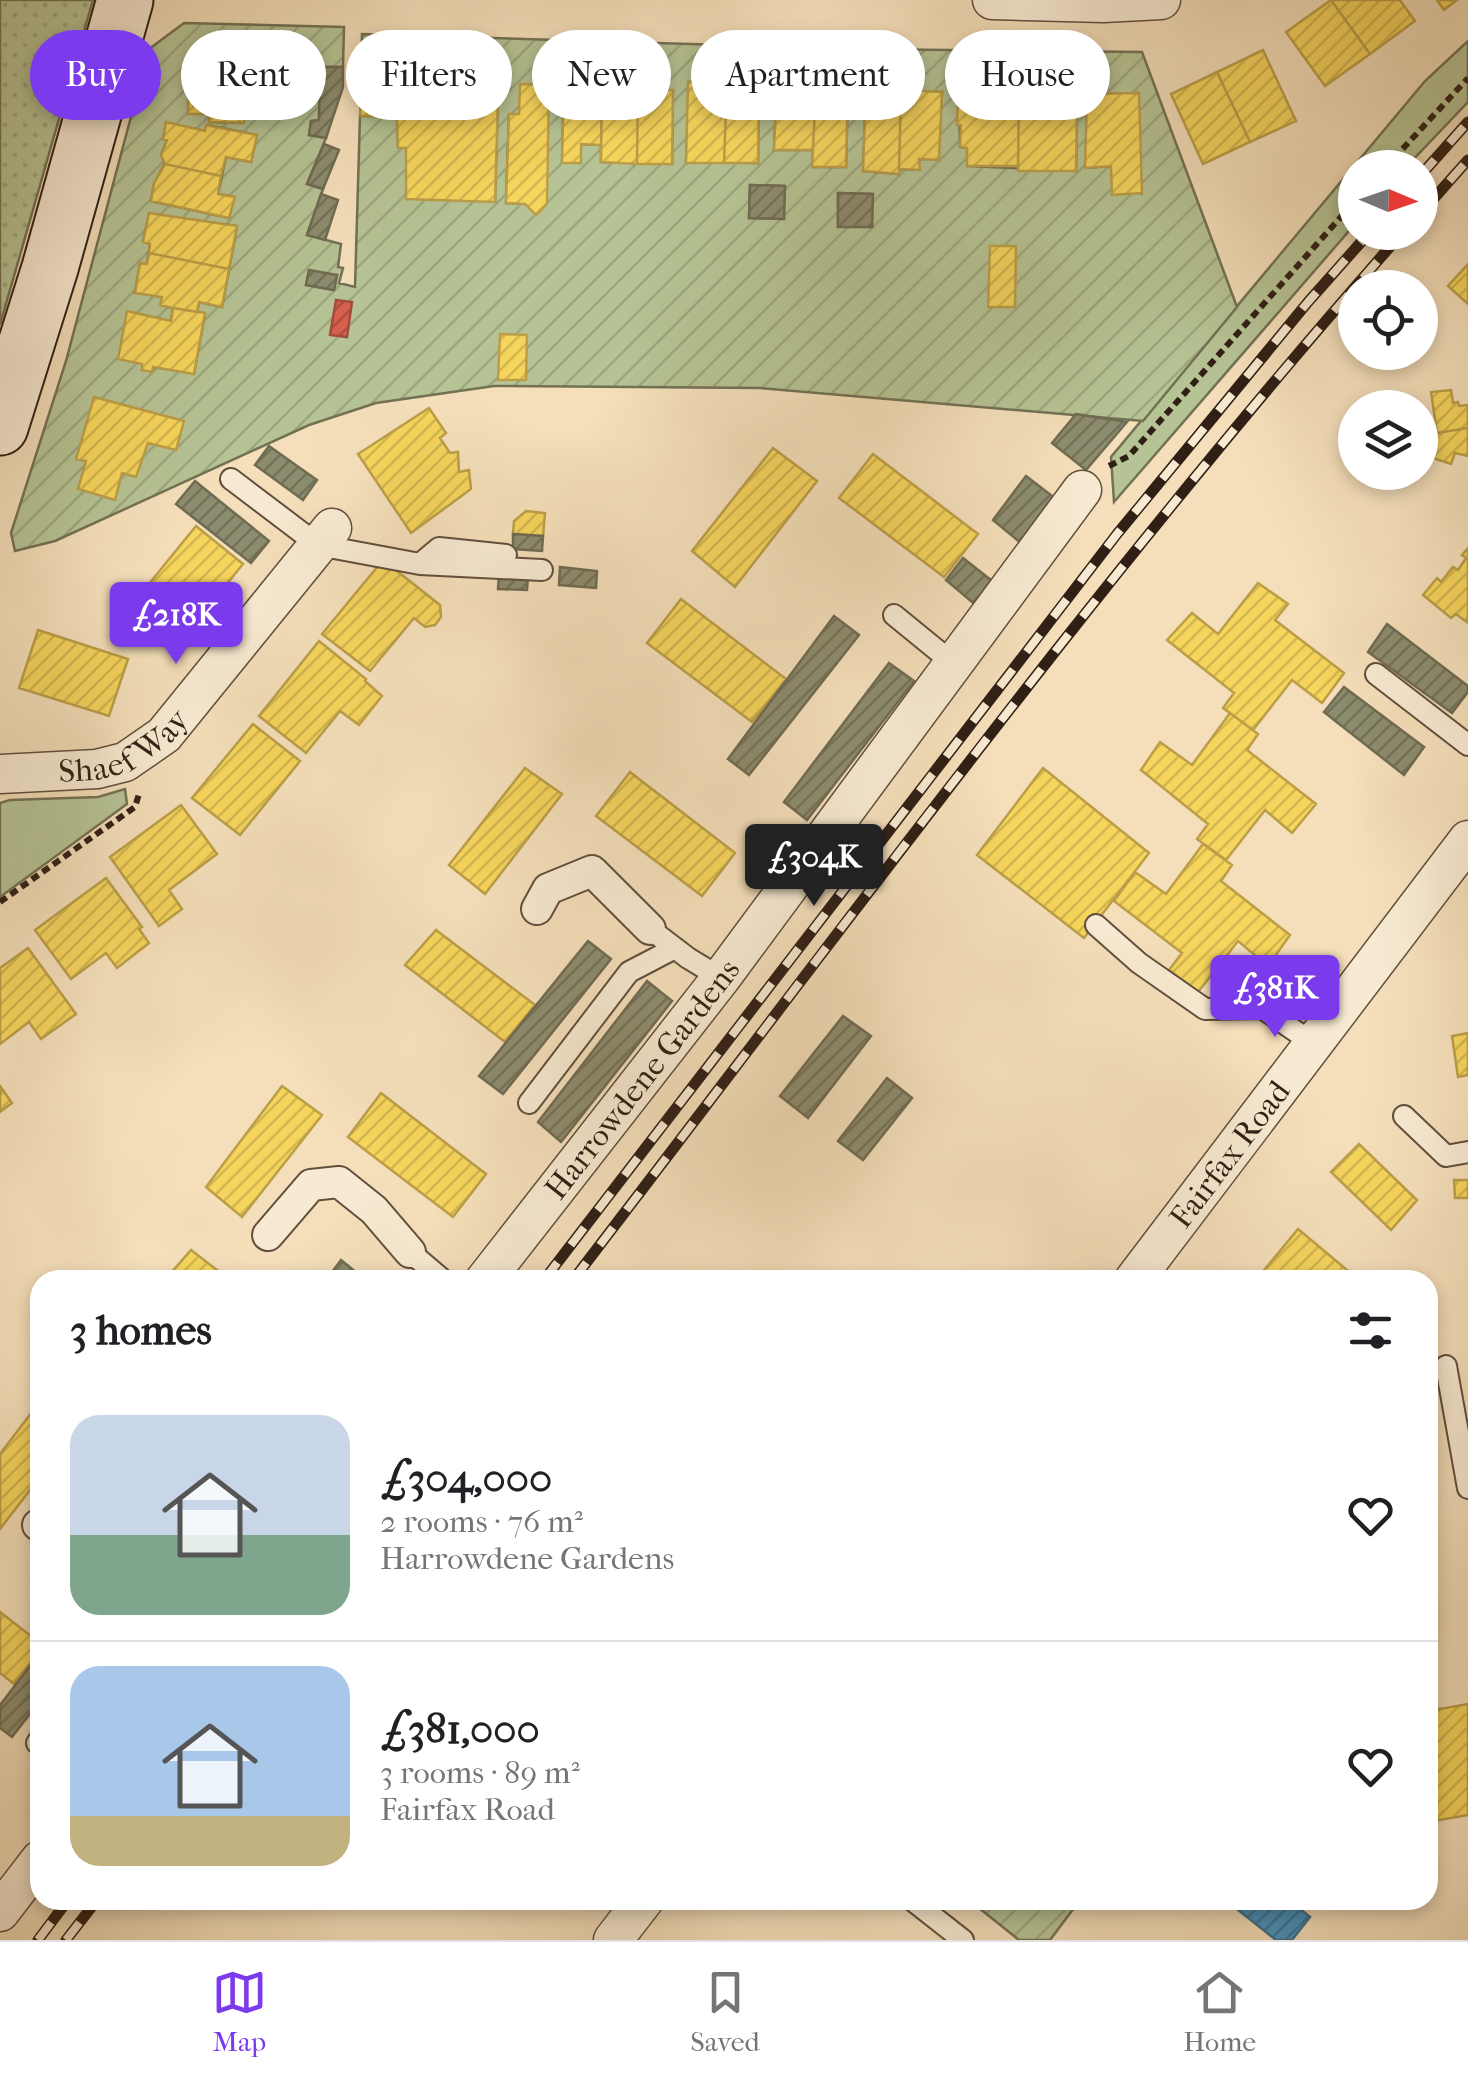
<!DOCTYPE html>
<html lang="en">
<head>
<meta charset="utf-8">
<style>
	:root { --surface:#fff; --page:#f6f6f6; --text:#202124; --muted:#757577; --line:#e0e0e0; --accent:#7c3aed }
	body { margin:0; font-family:"IM FELL French Canon",serif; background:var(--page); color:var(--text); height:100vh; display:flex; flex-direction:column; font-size:38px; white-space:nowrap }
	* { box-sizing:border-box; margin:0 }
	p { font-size:32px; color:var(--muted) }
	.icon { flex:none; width:55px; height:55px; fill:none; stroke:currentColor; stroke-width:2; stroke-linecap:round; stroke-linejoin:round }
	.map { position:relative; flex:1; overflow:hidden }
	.panel { position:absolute; left:30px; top:1270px; width:1408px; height:640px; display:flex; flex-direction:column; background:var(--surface); border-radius:30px; box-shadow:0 5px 15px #0003 }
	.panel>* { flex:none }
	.top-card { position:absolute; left:30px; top:30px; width:1410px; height:90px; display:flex; gap:20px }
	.needle { width:65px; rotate:92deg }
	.buttons { position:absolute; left:1338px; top:150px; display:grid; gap:20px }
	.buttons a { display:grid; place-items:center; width:100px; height:100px; border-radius:50%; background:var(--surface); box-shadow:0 5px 15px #0003; font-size:50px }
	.price { position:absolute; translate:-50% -85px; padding:0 22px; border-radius:10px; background:var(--accent); color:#fff; font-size:32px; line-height:65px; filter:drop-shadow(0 2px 5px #0008) }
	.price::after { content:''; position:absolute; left:50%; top:60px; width:30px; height:22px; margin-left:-15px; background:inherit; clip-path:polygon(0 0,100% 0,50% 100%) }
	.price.on { background:#222; color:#fff }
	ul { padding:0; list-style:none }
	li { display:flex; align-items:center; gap:30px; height:250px; padding:0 40px }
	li+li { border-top:2px solid var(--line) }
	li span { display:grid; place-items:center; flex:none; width:280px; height:200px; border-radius:30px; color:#555 }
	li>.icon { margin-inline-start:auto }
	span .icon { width:120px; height:120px; fill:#fffc; stroke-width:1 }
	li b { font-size:42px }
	h2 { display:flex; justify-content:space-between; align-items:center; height:120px; padding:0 40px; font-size:42px }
	.pill { padding:0 35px; border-radius:45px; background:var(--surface); box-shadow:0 5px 15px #0003; font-size:35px; line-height:90px }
	.pill.on { background:var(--accent); color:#fff }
	.tabs { display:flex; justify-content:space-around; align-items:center; height:140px; border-top:2px solid var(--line); background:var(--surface); font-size:28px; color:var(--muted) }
	.tabs a { display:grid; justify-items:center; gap:5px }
	.tabs .on { color:var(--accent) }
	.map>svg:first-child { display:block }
</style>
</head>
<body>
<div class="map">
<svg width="1468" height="1940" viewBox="0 0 1468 1940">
	<defs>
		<pattern id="park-dots" width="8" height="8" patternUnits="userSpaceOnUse" patternTransform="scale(2.5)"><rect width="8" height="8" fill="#b6c394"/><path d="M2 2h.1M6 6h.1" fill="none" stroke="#9da77f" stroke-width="1.8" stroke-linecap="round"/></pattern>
		<pattern id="garden-furrows" width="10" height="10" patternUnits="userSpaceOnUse" patternTransform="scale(2.5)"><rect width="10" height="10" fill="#b6c394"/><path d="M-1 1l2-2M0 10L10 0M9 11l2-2" fill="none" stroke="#9da77f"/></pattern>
		<pattern id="homes-hatch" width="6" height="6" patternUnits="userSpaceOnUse" patternTransform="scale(2.5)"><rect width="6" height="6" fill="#f6d55c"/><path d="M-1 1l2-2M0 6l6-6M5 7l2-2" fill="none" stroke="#d3b64f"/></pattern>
		<pattern id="shops-hatch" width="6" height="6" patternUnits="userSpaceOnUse" patternTransform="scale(2.5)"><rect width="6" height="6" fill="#d6604d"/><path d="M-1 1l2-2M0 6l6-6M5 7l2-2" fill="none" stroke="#ae4f3f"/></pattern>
		<pattern id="schools-hatch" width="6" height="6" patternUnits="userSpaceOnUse" patternTransform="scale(2.5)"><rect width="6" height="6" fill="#4393c3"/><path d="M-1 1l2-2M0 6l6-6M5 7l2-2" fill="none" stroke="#38779d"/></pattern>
		<pattern id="industry-hatch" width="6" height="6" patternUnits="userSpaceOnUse" patternTransform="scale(2.5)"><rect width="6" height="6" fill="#8c8c6e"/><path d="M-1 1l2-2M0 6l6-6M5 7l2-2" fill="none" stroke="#737259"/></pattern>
	</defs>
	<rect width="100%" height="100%" fill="#f4dfba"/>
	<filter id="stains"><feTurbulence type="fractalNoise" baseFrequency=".002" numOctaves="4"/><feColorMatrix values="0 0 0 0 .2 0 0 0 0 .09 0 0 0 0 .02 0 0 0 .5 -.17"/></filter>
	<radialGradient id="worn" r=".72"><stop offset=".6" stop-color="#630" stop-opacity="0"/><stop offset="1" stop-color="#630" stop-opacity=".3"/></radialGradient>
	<path fill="#b6c394" stroke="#737154" stroke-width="2.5" d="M 1468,41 L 1468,102 L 1406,167 L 1355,168 L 1355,224 L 1114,502 L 1111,457 L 1425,81 Z
		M 125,789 L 127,804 L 0,897 L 0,803 L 10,800 L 98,797 Z"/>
	<path fill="url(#park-dots)" stroke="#737154" stroke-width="2.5" d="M 0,0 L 93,0 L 0,325 Z"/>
	<path fill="url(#garden-furrows)" stroke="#737154" stroke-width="2.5" fill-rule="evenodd" d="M 184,23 L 344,27 L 343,67 L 320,67 L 319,120 L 311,121 L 309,135 L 326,138 L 307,184 L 323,189 L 307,235 L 341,244 L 338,267 L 343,268 L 339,283 L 355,287 L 360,116 L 397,116 L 398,147 L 406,148 L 495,201 L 498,97 L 454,95 L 454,85 L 361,81 L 362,34 L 857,49 L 1142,52 L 1237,307 L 1143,421 L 760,388 L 494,386 L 376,403 L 309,425 L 55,541 L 15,551 L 11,533 L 66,361 L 149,49 ZM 190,66 L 246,67 L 245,91 L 264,92 L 244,116 L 243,123 L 210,122 L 209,114 L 188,113 ZM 689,82 L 759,84 L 758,163 L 686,162 ZM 564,83 L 595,84 L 599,92 L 630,86 L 631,90 L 673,91 L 672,164 L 601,162 L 601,145 L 581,144 L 580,163 L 562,162 ZM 777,85 L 848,88 L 846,167 L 813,167 L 813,150 L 774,150 ZM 866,90 L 942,92 L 938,159 L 919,159 L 919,170 L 899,169 L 898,174 L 863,171 ZM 1138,93 L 1141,193 L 1111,166 L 1086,168 L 1087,95 ZM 959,96 L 1057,98 L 1057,111 L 1077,112 L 1076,171 L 968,166 L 967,148 L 960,147 ZM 519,114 L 525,204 L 506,203 L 509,115 ZM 166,123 L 205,131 L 207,125 L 257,135 L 251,162 L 226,157 L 218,194 L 234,197 L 229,218 L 151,201 L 154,184 L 166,161 L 161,155 L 167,140 L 163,139 ZM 750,185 L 784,186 L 784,219 L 749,218 ZM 838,193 L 872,194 L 872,227 L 838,226 ZM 149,214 L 237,226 L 222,307 L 199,302 L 197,312 L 205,314 L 194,373 L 153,367 L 152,371 L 142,364 L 128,312 L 171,321 L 173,308 L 161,305 L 162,297 L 135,292 L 140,264 L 147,264 L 150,244 L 143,241 ZM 309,271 L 337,275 L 334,290 L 306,285 Z
		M 969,1900 L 1064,1900 L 1068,1903 L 1080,1900 L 1050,1940 L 1019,1940 Z"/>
	<path fill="url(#homes-hatch)" stroke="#bb9e47" stroke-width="2.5" d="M 1331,0 L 1400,0 L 1415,21 L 1370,54 Z
		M 1331,0 L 1370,54 L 1325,86 L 1286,32 Z
		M 1437,0 L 1457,0 L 1444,10 Z
		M 1263,50 L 1296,121 L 1250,142 L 1217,72 Z
		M 190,65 L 246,67 L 245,91 L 264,91 L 264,116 L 244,116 L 244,123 L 209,122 L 209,114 L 188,114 Z
		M 1217,72 L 1250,142 L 1203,164 L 1171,94 Z
		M 361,81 L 455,85 L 454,95 L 498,97 L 495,202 L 406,199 L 406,148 L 398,148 L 397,116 L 360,116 Z
		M 688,82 L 727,83 L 724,163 L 686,163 Z
		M 564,83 L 595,84 L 602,92 L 601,145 L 581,144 L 581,163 L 562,163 Z
		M 727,83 L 759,84 L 758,163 L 724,163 Z
		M 520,84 L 549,85 L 547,204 L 536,215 L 525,204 L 506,203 L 509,114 L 519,114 Z
		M 777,85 L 816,86 L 813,150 L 774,150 Z
		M 606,86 L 630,86 L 631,90 L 638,90 L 637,164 L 601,162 L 602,92 Z
		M 816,86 L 848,87 L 846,167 L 812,167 Z
		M 638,90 L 673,90 L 672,164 L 637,164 Z
		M 866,90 L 901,90 L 899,174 L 863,171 Z
		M 901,90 L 942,92 L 939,160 L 919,159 L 920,170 L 899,169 Z
		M 1139,93 L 1142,193 L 1112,195 L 1111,166 L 1085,168 L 1087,94 Z
		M 958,96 L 1019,97 L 1018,166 L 967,166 L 967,148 L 960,147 L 961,125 L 957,125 Z
		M 1019,97 L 1057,98 L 1057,111 L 1077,111 L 1076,171 L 1018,171 Z
		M 166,122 L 205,131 L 206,125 L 257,135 L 251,162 L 226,157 L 221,176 L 165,164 L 161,155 L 167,140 L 163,139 Z
		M 165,164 L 221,176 L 218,194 L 235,197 L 229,218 L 151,201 L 154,183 Z
		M 149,213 L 237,226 L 229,269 L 149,253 L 150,244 L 143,242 Z
		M 990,246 L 1016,246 L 1015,307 L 988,307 Z
		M 149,253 L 229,269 L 222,307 L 199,302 L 197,312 L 173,308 L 160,305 L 162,297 L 135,293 L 140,263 L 147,264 Z
		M 1468,264 L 1468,304 L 1448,286 Z
		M 173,308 L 205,313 L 194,374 L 153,367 L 152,372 L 142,370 L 142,364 L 118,359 L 127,311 L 171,321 Z
		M 500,334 L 527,335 L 526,380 L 498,380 Z
		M 1451,390 L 1453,403 L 1458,402 L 1459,406 L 1468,405 L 1468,428 L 1437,433 L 1431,392 Z
		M 94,397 L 184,421 L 176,450 L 148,443 L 136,477 L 122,473 L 115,500 L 78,489 L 86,461 L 76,459 Z
		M 429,408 L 446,433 L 440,438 L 450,453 L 458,452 L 459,472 L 469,470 L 471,489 L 411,533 L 358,454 Z
		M 1423,428 L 1437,433 L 1468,428 L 1468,456 L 1455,453 L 1451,464 L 1420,454 Z
		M 773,448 L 817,481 L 735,587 L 692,551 Z
		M 873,454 L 978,534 L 944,577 L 839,498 Z
		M 526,511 L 545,513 L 543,536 L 513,534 L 514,521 Z
		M 196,526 L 243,564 L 183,638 L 135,601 Z
		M 1468,548 L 1468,623 L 1456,614 L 1451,618 L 1423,595 L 1437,578 L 1441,582 L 1453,567 L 1458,570 L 1466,558 L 1462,555 Z
		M 383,560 L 440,605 L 441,617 L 435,625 L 425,627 L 414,618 L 370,671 L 322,634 Z
		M 1258,583 L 1288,604 L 1275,620 L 1344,673 L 1322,703 L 1292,680 L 1253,730 L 1223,708 L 1234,693 L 1167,640 L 1192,613 L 1218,634 Z
		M 681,599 L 786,679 L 752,722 L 647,643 Z
		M 38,630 L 128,659 L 109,716 L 19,688 Z
		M 319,641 L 366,679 L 365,681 L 382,696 L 359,725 L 340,711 L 306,753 L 259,716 Z
		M 1230,713 L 1258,734 L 1247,750 L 1316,804 L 1292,833 L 1265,810 L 1226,860 L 1197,839 L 1208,824 L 1141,770 L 1160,742 L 1192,765 Z
		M 253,724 L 300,761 L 240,835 L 192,798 Z
		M 525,768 L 562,794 L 485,894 L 449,865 Z
		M 1043,768 L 1149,853 L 1084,938 L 977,855 Z
		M 630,772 L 735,853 L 702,896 L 596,816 Z
		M 181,805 L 217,854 L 169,890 L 182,909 L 159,926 L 110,857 Z
		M 1203,844 L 1232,865 L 1221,881 L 1290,935 L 1268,966 L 1238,941 L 1198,992 L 1169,970 L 1182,953 L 1114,901 L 1135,872 L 1166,894 Z
		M 106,878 L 142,927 L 139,929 L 149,943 L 117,968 L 106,953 L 71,979 L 35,930 Z
		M 436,930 L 535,1005 L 505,1042 L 405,965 Z
		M 28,948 L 76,1014 L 41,1039 L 29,1022 L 0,1044 L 0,968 Z
		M 1468,1033 L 1468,1075 L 1458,1077 L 1452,1036 Z
		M 0,1086 L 12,1103 L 0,1112 Z
		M 282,1086 L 322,1115 L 242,1217 L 206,1187 Z
		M 381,1093 L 486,1174 L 453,1217 L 348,1137 Z
		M 1359,1144 L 1417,1200 L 1391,1230 L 1331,1172 Z
		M 1454,1180 L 1468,1180 L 1468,1198 L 1455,1198 Z
		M 1298,1229 L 1359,1280 L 1256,1280 Z
		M 191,1250 L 230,1280 L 165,1280 Z
		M 38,1404 L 40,1477 L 0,1529 L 0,1454 Z
		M 0,1612 L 40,1643 L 40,1650 L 14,1684 L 0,1673 Z
		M 1468,1704 L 1468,1815 L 1428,1822 L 1428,1711 Z"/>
	<path fill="url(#shops-hatch)" stroke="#a44c3c" stroke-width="2.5" d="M 336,300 L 352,302 L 347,337 L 330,335 Z"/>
	<path fill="url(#schools-hatch)" stroke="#3d708f" stroke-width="2.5" d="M 1229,1900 L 1289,1900 L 1310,1917 L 1292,1940 L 1276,1940 L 1228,1902 Z"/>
	<path fill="url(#industry-hatch)" stroke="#706b53" stroke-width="2.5" d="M 320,67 L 343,67 L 343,87 L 326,138 L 309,135 L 311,121 L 319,120 Z
		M 324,144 L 339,150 L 323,189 L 307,184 Z
		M 750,185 L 785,186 L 784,219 L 749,218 Z
		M 838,193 L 873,194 L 872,227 L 838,227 Z
		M 321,194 L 338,200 L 325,240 L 307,235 Z
		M 309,270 L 337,275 L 334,290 L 306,285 Z
		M 1076,414 L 1127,422 L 1086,470 L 1052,443 Z
		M 269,446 L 317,480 L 303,500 L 255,465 Z
		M 1026,476 L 1060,502 L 1027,548 L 993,520 Z
		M 195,481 L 269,541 L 251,563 L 176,504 Z
		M 513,534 L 543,536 L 542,551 L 513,549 Z
		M 963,558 L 996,584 L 978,607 L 946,580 Z
		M 560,567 L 597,571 L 596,588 L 559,585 Z
		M 499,574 L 528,576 L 527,590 L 498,589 Z
		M 834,616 L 859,635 L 749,775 L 728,759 Z
		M 1387,624 L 1468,686 L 1468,692 L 1452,713 L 1368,652 Z
		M 889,663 L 914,681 L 807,820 L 784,802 Z
		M 1344,687 L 1424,747 L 1404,775 L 1324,712 Z
		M 588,941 L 611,959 L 503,1094 L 479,1076 Z
		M 647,981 L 672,1001 L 561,1142 L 538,1122 Z
		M 843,1016 L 871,1036 L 808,1118 L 780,1096 Z
		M 887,1078 L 912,1098 L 863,1160 L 838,1141 Z
		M 341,1260 L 363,1278 L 362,1280 L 326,1280 Z
		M 40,1653 L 40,1701 L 12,1737 L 0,1728 L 0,1705 Z"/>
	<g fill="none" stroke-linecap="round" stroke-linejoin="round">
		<defs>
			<path id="service" d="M 231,479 L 318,545 L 420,564 L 439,548 L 506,555
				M 420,564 L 542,570
				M 894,615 L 954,664
				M 1376,674 L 1468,745
				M 1096,925 L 1139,963 L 1205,1009 L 1262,1008 L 1314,1044
				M 650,929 L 688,958 L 721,978
				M 529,1103 L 629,972 L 675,948
				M 1404,1116 L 1446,1156 L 1468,1152
				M 410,1252 L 443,1280
				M 1446,1366 L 1468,1488
				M 37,1743 L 40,1739
				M 912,1900 L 963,1940"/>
			<path id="pedestrian" d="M 537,909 L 548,889 L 592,871 L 650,929
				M 268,1235 L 311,1185 L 339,1182 L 374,1210 L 410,1252
				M 38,1525 L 40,1525"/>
			<g id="minor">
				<path d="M 992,0 L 1103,3 L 1161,0"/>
				<path id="s1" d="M 0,774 L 97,769 L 125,762 L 164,735 L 332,528"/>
				<path id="s2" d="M 485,1280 L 721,978 L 1082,490"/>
				<path id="s3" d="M 1134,1280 L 1468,840"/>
				<path d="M 0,1912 L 40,1860"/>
				<path d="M 613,1940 L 644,1900"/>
			</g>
			<path id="secondary" d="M 0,427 L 50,268 L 125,0"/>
		</defs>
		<use href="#service" stroke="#614f3e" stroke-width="24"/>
		<use href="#pedestrian" stroke="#614f3e" stroke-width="34"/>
		<use href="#minor" stroke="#614f3e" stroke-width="41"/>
		<use href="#secondary" stroke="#301f15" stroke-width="59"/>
		<path stroke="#301f15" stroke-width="6" stroke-dasharray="8 5" stroke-linecap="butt" d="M 1385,168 L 1468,78
			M 1109,466 L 1129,456 L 1355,201
			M 0,902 L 135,807 L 139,794"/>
		<use href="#service" stroke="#f8ead2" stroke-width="20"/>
		<use href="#pedestrian" stroke="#f8ead2" stroke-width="30"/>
		<use href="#minor" stroke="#f8ead2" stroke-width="38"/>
		<use href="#secondary" stroke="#f8ead2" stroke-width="55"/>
		<defs>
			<path id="rail" d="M 1420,176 L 1468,122
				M 1420,214 L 1468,160
				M 544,1280 L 1117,534 L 1308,302 L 1370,232
				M 573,1280 C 844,927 1108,566 1403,232
				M 38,1940 L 68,1900
				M 66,1940 L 97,1900"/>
		</defs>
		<use href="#rail" stroke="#301f15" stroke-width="11"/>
		<use href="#rail" stroke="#f8ead2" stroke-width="8" stroke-dasharray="22" stroke-linecap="butt"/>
	</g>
	<g text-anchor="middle" stroke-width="10" stroke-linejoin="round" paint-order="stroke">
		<g font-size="32" fill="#301f15" stroke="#f8ead2">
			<text dy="11" stroke="none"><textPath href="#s1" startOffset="130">Shaef Way</textPath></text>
			<text dy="11" stroke="none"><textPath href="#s2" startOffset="255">Harrowdene Gardens</textPath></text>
			<text dy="11" stroke="none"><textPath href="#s3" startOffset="158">Fairfax Road</textPath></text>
		</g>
	</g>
	<rect width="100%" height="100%" filter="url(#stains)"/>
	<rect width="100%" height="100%" fill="url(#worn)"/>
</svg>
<div class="buttons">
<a><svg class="needle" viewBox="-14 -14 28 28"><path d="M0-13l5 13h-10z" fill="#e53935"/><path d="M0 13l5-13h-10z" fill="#757577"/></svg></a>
<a><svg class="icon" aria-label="locate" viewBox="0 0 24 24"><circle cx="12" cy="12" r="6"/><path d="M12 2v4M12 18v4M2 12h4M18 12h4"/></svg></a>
<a><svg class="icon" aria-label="layers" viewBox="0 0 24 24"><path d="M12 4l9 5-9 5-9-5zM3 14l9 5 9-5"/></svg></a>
</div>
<b class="price" style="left:176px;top:667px">£218K</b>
<b class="price on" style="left:814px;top:909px">£304K</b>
<b class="price" style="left:1275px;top:1040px">£381K</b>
<div class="top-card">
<a class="pill on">Buy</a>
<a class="pill">Rent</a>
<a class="pill">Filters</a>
<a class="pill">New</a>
<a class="pill">Apartment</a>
<a class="pill">House</a>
</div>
<section class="panel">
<h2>3 homes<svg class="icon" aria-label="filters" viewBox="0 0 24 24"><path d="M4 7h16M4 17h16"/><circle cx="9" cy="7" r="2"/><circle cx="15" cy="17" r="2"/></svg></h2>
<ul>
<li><span style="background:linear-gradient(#c9d6e8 60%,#7fa58c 0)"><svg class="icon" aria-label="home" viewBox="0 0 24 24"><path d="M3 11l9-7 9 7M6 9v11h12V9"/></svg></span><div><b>£304,000</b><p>2 rooms · 76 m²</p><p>Harrowdene Gardens</p></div><svg class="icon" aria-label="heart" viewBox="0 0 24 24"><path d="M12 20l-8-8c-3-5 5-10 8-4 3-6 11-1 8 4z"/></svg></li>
<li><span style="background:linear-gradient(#a9c7e8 75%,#c2b280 0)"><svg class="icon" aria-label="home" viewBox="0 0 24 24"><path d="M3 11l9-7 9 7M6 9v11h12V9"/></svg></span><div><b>£381,000</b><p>3 rooms · 89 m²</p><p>Fairfax Road</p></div><svg class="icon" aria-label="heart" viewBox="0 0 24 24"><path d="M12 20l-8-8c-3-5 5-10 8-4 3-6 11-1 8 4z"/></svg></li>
</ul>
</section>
</div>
<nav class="tabs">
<a class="on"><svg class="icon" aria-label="map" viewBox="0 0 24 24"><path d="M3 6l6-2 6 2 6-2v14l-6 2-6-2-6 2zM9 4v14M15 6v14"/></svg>Map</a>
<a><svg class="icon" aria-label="saved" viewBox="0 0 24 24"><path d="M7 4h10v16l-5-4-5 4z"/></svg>Saved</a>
<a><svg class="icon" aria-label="home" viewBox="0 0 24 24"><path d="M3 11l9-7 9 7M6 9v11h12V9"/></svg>Home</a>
</nav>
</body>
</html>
